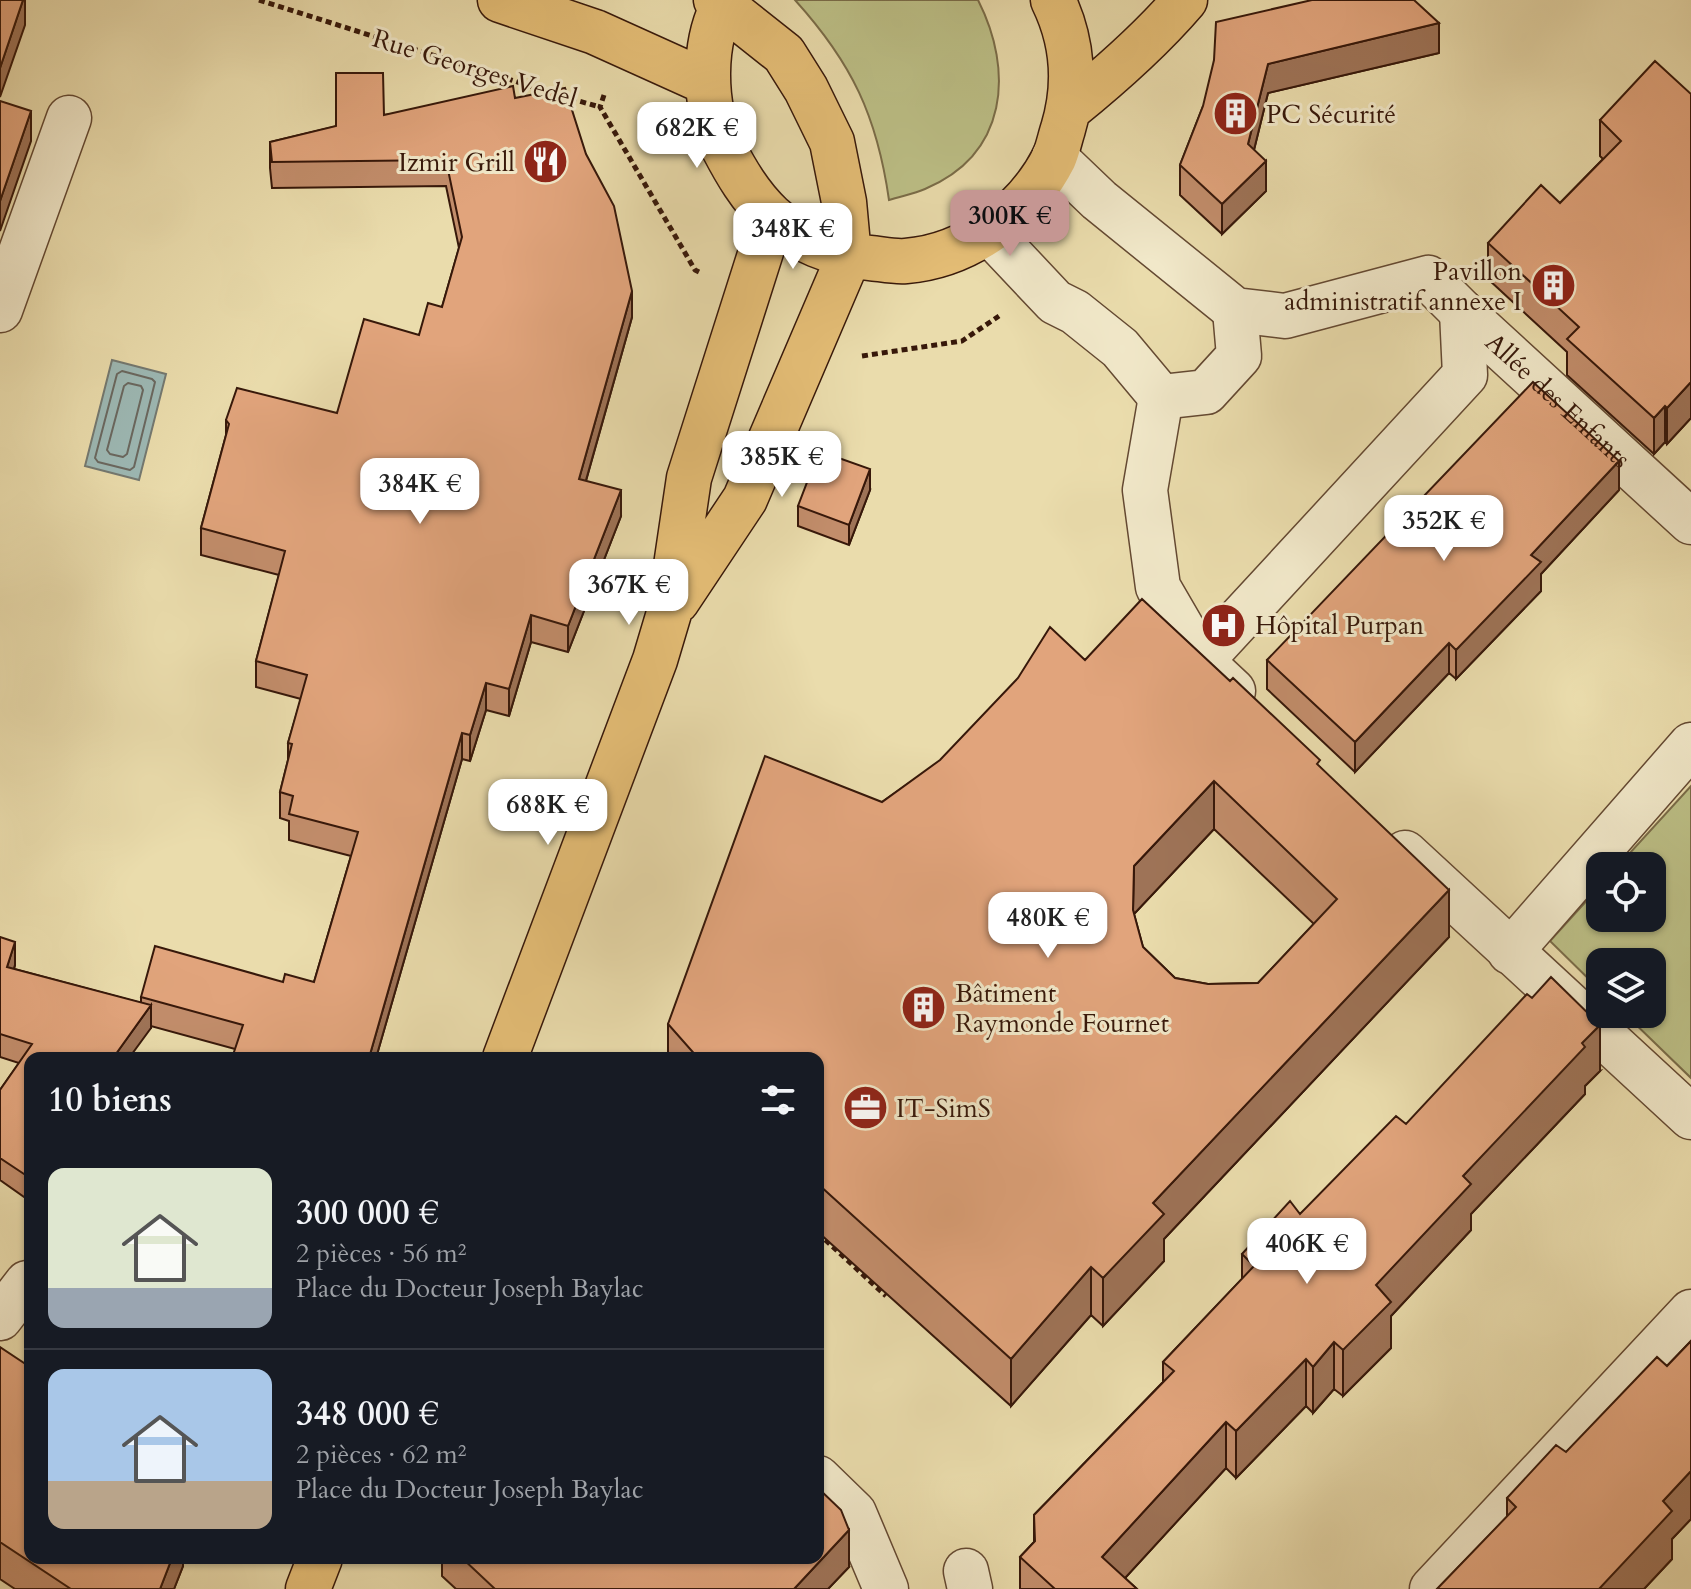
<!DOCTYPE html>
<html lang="fr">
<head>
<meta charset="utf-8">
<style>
	:root { --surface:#171b24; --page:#242831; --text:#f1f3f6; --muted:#9ea1a6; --line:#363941; --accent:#c59692 }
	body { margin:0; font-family:Cardo,serif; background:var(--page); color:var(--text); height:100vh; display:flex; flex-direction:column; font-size:30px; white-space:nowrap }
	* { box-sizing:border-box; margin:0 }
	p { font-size:26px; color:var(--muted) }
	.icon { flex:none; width:44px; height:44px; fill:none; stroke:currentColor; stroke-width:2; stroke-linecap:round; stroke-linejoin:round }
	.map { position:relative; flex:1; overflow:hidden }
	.drawer { position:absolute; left:24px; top:1052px; width:800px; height:512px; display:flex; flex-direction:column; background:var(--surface); border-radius:16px; box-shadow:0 2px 6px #0004 }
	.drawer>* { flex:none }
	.tools { position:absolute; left:1586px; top:852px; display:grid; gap:16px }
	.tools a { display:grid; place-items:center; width:80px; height:80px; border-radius:16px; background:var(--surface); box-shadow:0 2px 6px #0004; font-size:40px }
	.price { position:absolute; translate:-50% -68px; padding:0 18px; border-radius:16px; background:#fff; color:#222; font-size:26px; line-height:52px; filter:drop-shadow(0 2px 4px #0008) }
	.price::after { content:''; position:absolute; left:50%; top:48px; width:24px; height:18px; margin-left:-12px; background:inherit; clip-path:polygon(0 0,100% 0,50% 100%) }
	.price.active { background:var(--accent); color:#111 }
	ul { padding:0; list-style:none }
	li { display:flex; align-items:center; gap:24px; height:200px; padding:0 24px }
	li+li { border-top:2px solid var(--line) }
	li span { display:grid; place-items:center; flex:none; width:224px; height:160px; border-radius:16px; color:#555 }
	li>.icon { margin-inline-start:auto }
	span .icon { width:96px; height:96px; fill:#fffc; stroke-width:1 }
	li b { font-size:34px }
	h2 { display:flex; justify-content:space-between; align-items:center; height:96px; padding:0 24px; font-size:34px }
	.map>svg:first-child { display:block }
</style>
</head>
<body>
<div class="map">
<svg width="1691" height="1589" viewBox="0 0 1691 1589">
	<rect width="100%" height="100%" fill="#eadcac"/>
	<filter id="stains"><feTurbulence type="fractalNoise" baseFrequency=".0025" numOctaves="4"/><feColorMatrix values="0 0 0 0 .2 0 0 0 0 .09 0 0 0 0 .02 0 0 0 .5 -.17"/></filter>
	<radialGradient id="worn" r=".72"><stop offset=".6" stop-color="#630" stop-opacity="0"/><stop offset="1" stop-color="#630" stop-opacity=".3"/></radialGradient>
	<path fill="#bcbf86" stroke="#7a6c48" stroke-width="2" d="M 795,0 L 978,0 C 1014,71 1008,154 925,189 C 914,194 901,196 889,200 C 877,116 852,63 795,0 Z
		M 1691,786 L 1691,1078 L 1625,1014 L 1652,1014 L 1652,962 L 1600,962 L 1600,990 L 1550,941 L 1600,886 L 1600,918 L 1652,918 L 1652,866 L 1618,866 Z"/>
	<path fill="#9db9b5" stroke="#747971" stroke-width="2" d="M 112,360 L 166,374 L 139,480 L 85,466 Z"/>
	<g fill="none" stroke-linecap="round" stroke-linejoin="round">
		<path stroke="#6a6860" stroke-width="2" d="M 122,371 L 152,379 L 155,382 L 134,467 L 130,470 L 98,462 L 95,458 L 117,374 Z
			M 128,383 L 141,386 L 143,390 L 127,454 L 123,457 L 110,454 L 107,450 L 124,386 Z"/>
		<defs>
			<g id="minor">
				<path id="s1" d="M 1054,157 L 1099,200 L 1235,310 L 1285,316 L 1428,278 L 1462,312 L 1691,522"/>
				<path d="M 989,232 L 1055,302 L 1075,312 L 1120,348 L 1161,397"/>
				<path d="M 0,310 L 69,118"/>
				<path d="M 1161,397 L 1145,490 L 1158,587 L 1201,661 L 1233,691"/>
				<path d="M 1161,397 L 1206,392 L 1239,356 L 1235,310"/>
				<path d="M 1201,661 L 1465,375 L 1462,312"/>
				<path d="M 1405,853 L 1691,1117"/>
				<path d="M 1510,952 L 1691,745"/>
				<path d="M 0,1318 L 27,1283"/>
				<path d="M 818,1478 L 854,1513 L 886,1589"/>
				<path d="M 966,1571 L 970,1589"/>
				<path d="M 1432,1589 L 1691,1312"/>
			</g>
			<path id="major" d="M 500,0 L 595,32 L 708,83
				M 726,0 C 702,41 703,104 723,147 C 736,172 750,196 771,216 C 797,240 834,255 870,258 C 881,259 894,262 906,261 C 968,256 1026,213 1054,158 C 1058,149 1060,138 1063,129 C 1076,86 1073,41 1053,0
				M 1069,109 C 1111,75 1150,41 1185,0
				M 677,601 L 745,499 L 849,256 L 844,202 L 832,142 L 806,89 L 784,54 L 716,0
				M 505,1058 L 655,660 L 669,613 L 689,478 L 772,217
				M 308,1589 L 320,1558"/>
		</defs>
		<use href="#minor" stroke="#644932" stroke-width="47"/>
		<use href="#major" stroke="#37180a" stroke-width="47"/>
		<path stroke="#37180a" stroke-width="5" stroke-dasharray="6 4" stroke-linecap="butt" d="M 259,0 L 552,93
			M 604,95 L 600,107 L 695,270 L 699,272
			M 561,96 L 600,107
			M 862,356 L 962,341 L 999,316
			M 818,1233 L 886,1296"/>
		<use href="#minor" stroke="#f1e8c9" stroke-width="44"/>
		<use href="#major" stroke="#e5be76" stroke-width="44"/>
	</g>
	<path fill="#c28d6b" stroke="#37180a" stroke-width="2" fill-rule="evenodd" d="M 1439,53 L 1268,93 L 1254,150 L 1266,191 L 1222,234 L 1180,195 L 1180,165 L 1203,106 Z
		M 1691,94 L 1691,418 L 1667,444 L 1665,442 L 1654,454 L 1567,375 L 1567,352 L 1488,279 L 1488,243 L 1560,203 L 1603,159 L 1600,156 L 1600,120 Z
		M 515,98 L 632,317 L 586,481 L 621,516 L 568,652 L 531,642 L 509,716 L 486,710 L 470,761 L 462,759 L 376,1058 L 235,1049 L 151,1026 L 151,1028 L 30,1058 L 30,1194 L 27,1199 L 0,1180 L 0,1090 L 19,1063 L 0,1057 L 0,937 L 15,965 L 14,969 L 141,1003 L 141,997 L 283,982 L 314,982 L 351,856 L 289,840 L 289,821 L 280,818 L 280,792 L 288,760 L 288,743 L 301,699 L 256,687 L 256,661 L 279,575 L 201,555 L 201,528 L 226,435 L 226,420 L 337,413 L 419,335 L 442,307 L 459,248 L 446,186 L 272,188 L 270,168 L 270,142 L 384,115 Z
		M 870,490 L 849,545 L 798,526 L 798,506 Z
		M 1619,490 L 1541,574 L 1541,591 L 1456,679 L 1449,673 L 1355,772 L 1267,689 L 1267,660 Z
		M 1085,660 L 1320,767 L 1449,937 L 1164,1239 L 1164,1261 L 1103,1326 L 1091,1315 L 1011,1406 L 818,1232 L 818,1058 L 668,1058 L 668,1024 L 882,802 ZM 1214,829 L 1314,924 L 1258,983 L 1208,984 L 1175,978 L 1143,947 L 1134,914 Z
		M 1600,1071 L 1585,1086 L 1585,1094 L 1471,1214 L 1471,1230 L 1391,1316 L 1391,1348 L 1343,1396 L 1334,1389 L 1313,1413 L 1306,1406 L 1236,1478 L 1226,1468 L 1125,1578 L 1137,1589 L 1020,1589 L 1020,1557 L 1034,1542 L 1034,1515 L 1163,1382 L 1163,1362 L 1242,1279 L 1242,1254 L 1300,1214 L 1406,1124 Z
		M 1691,1341 L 1691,1519 L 1672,1539 L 1672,1559 L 1644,1589 L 1437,1589 L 1507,1517 L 1507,1498 L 1566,1452 L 1667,1366 Z
		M 0,1347 L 30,1558 L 183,1558 L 183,1566 L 174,1589 L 15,1589 L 0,1579 Z
		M 442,1558 L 818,1558 L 849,1567 L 828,1589 L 456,1589 L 442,1576 Z"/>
	<path fill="#9e7357" stroke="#37180a" stroke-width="2" d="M 23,0 L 25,0 L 25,25 L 0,97 L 0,68 Z
		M 1439,23 L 1439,53 L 1268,93 L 1248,174 L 1248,144 L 1268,64 Z
		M 31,111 L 31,141 L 0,231 L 0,201 Z
		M 1266,161 L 1266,191 L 1222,234 L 1222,204 Z
		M 632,291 L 632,317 L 579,505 L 579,479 Z
		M 1691,382 L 1691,418 L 1667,444 L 1667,408 Z
		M 1665,406 L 1665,442 L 1654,454 L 1654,418 Z
		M 1619,461 L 1619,490 L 1541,574 L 1541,591 L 1456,679 L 1456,650 L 1531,555 Z
		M 870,469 L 870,490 L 849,545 L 849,525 Z
		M 621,490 L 621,516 L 568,652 L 568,626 Z
		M 531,615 L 531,642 L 509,716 L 509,689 Z
		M 1449,643 L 1449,673 L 1355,772 L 1355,742 Z
		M 486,683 L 486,710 L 470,761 L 470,735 Z
		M 462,733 L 462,759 L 376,1058 L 369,1058 Z
		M 1214,781 L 1214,829 L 1134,914 L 1133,910 L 1134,866 Z
		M 1449,890 L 1449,937 L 1164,1239 L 1164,1261 L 1103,1326 L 1103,1278 L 1153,1203 Z
		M 15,942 L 15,965 L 7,990 L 7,967 Z
		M 151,1005 L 151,1028 L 129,1058 L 113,1058 Z
		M 1600,1025 L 1600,1071 L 1585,1086 L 1585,1094 L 1471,1214 L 1471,1230 L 1391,1316 L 1391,1348 L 1343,1396 L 1343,1350 L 1376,1285 L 1463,1176 L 1582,1043 Z
		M 30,1172 L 30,1194 L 27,1199 L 27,1176 Z
		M 1091,1267 L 1091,1315 L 1011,1406 L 1011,1359 Z
		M 1334,1342 L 1334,1389 L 1313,1413 L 1313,1367 Z
		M 1306,1359 L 1306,1406 L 1236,1478 L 1236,1431 Z
		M 1226,1422 L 1226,1468 L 1115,1589 L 1102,1557 Z
		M 1691,1471 L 1691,1519 L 1672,1539 L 1672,1559 L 1644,1589 L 1599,1589 L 1663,1501 Z
		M 849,1530 L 849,1567 L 828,1589 L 794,1589 Z
		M 172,1558 L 183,1558 L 183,1566 L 174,1589 L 160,1589 Z"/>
	<path fill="#e1a47c" stroke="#37180a" stroke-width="2" fill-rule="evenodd" d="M 0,0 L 23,0 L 0,68 Z
		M 1312,0 L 1414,0 L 1439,23 L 1268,64 L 1248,144 L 1266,161 L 1222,204 L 1180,165 L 1203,106 L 1214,60 L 1216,22 Z
		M 1655,61 L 1691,94 L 1691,382 L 1667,408 L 1665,406 L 1654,418 L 1567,339 L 1579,327 L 1488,243 L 1541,185 L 1560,203 L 1621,141 L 1600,120 Z
		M 336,73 L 383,73 L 384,115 L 513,86 L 515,98 L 565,88 L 586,154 L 614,206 L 632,291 L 579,479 L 621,490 L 568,626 L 531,615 L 509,689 L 486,683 L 470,735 L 462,733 L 369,1058 L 232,1058 L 243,1025 L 141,997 L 155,946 L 283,982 L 285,974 L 314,982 L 358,832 L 289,814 L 293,796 L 280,792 L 292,744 L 288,743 L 307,675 L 256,661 L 285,551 L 201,528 L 229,424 L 226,420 L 237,388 L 337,413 L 364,319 L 419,335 L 428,303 L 442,307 L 462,237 L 446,160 L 272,162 L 270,142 L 336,126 Z
		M 0,101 L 31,111 L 0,201 Z
		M 1533,382 L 1619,461 L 1531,555 L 1541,562 L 1456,650 L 1449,643 L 1355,742 L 1267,660 Z
		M 819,451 L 870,469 L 849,525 L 798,506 Z
		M 1142,599 L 1230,681 L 1233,678 L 1320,760 L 1317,764 L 1449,890 L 1153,1203 L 1164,1214 L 1103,1278 L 1091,1267 L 1011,1359 L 818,1184 L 818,1058 L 698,1058 L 668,1024 L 765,756 L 882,802 L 940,760 L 1018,678 L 1050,627 L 1085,660 ZM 1214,781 L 1337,899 L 1258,983 L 1208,984 L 1175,978 L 1143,947 L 1133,910 L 1134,866 Z
		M 0,937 L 15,942 L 7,967 L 151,1005 L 113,1058 L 30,1058 L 30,1172 L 27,1176 L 0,1158 L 0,1090 L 32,1044 L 0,1034 Z
		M 1551,977 L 1600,1025 L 1582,1043 L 1585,1047 L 1463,1176 L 1471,1184 L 1376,1285 L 1391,1302 L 1343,1350 L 1334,1342 L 1313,1367 L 1306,1359 L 1236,1431 L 1226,1422 L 1102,1557 L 1137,1589 L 1055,1589 L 1020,1557 L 1035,1541 L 1034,1515 L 1174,1371 L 1163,1362 L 1254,1266 L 1242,1254 L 1290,1201 L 1300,1214 L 1396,1116 L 1406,1124 L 1527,994 L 1532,998 Z
		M 1691,1341 L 1691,1471 L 1663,1501 L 1672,1511 L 1599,1589 L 1437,1589 L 1516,1507 L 1507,1498 L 1556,1445 L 1566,1452 L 1657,1357 L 1667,1366 Z
		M 0,1347 L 30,1367 L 30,1558 L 172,1558 L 160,1589 L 71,1589 L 0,1542 Z
		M 818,1488 L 841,1510 L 849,1530 L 794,1589 L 495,1589 L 462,1558 L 818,1558 Z"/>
	<defs>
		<symbol id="building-disc" viewBox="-11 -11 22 22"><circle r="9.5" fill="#8f2418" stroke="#f1e8c9"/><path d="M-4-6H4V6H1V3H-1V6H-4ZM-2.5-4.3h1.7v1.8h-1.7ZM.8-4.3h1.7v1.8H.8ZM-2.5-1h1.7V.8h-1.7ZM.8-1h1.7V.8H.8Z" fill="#fff"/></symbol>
		<symbol id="restaurant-disc" viewBox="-11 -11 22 22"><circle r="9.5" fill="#8f2418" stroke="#f1e8c9"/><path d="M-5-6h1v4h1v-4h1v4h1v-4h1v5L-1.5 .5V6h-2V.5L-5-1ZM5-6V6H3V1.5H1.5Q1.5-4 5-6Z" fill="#fff"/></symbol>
		<symbol id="hospital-disc" viewBox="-11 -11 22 22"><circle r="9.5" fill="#8f2418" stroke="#f1e8c9"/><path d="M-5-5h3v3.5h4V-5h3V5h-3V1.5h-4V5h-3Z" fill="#fff"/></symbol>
		<symbol id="office-disc" viewBox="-11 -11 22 22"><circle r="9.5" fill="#8f2418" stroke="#f1e8c9"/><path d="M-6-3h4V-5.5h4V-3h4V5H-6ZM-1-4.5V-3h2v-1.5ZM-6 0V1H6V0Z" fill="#fff"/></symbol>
	</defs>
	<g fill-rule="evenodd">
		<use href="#building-disc" x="1210" y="88" width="51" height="51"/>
		<use href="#restaurant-disc" x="520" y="136" width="51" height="51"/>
		<use href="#building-disc" x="1528" y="260" width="51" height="51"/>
		<use href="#hospital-disc" x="1198" y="600" width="51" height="51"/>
		<use href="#building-disc" x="898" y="982" width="51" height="51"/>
		<use href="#office-disc" x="840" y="1082" width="51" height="51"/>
	</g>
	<g text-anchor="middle" stroke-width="6" stroke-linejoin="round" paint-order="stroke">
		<g font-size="26" fill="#37180a" stroke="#f1e8c9">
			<text transform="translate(475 68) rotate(17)" y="9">Rue Georges Vedel</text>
			<text dy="9" stroke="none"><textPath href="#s1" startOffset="614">Allée des Enfants</textPath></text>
		</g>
		<g font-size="26" fill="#37180a" stroke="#f1e8c9" text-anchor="start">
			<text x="1266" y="123">PC Sécurité</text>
			<text x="515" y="171" text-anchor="end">Izmir Grill</text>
			<text x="1522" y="280" text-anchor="end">Pavillon<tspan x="1522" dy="30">administratif annexe I</tspan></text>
			<text x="1255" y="634">Hôpital Purpan</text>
			<text x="955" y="1002">Bâtiment<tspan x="955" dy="30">Raymonde Fournet</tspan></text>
			<text x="896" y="1117">IT-SimS</text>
		</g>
	</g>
	<rect width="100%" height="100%" filter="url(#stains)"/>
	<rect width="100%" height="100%" fill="url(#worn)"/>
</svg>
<div class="tools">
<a><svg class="icon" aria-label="locate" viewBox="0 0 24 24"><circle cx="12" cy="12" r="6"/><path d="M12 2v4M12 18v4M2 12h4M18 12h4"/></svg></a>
<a><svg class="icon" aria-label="layers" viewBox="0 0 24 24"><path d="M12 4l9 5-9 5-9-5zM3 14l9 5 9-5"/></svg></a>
</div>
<b class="price" style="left:697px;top:170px">682K €</b>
<b class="price active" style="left:1010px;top:258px">300K €</b>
<b class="price" style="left:793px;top:271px">348K €</b>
<b class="price" style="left:782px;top:499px">385K €</b>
<b class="price" style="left:420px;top:526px">384K €</b>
<b class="price" style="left:1444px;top:563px">352K €</b>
<b class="price" style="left:629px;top:627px">367K €</b>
<b class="price" style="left:548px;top:847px">688K €</b>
<b class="price" style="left:1048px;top:960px">480K €</b>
<b class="price" style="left:1307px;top:1286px">406K €</b>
<section class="drawer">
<h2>10 biens<svg class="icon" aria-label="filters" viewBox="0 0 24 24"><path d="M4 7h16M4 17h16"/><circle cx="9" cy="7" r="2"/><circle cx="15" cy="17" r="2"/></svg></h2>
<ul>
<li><span style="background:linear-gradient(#dfe7d0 75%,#9aa5b1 0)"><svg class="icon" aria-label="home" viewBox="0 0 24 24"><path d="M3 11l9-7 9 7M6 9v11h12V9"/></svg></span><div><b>300 000 €</b><p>2 pièces · 56 m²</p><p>Place du Docteur Joseph Baylac</p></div></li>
<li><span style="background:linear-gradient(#a9c7e8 70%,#b9a48a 0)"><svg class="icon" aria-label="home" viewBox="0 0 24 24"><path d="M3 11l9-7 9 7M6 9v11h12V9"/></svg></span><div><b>348 000 €</b><p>2 pièces · 62 m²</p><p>Place du Docteur Joseph Baylac</p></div></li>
</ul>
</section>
</div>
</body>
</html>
